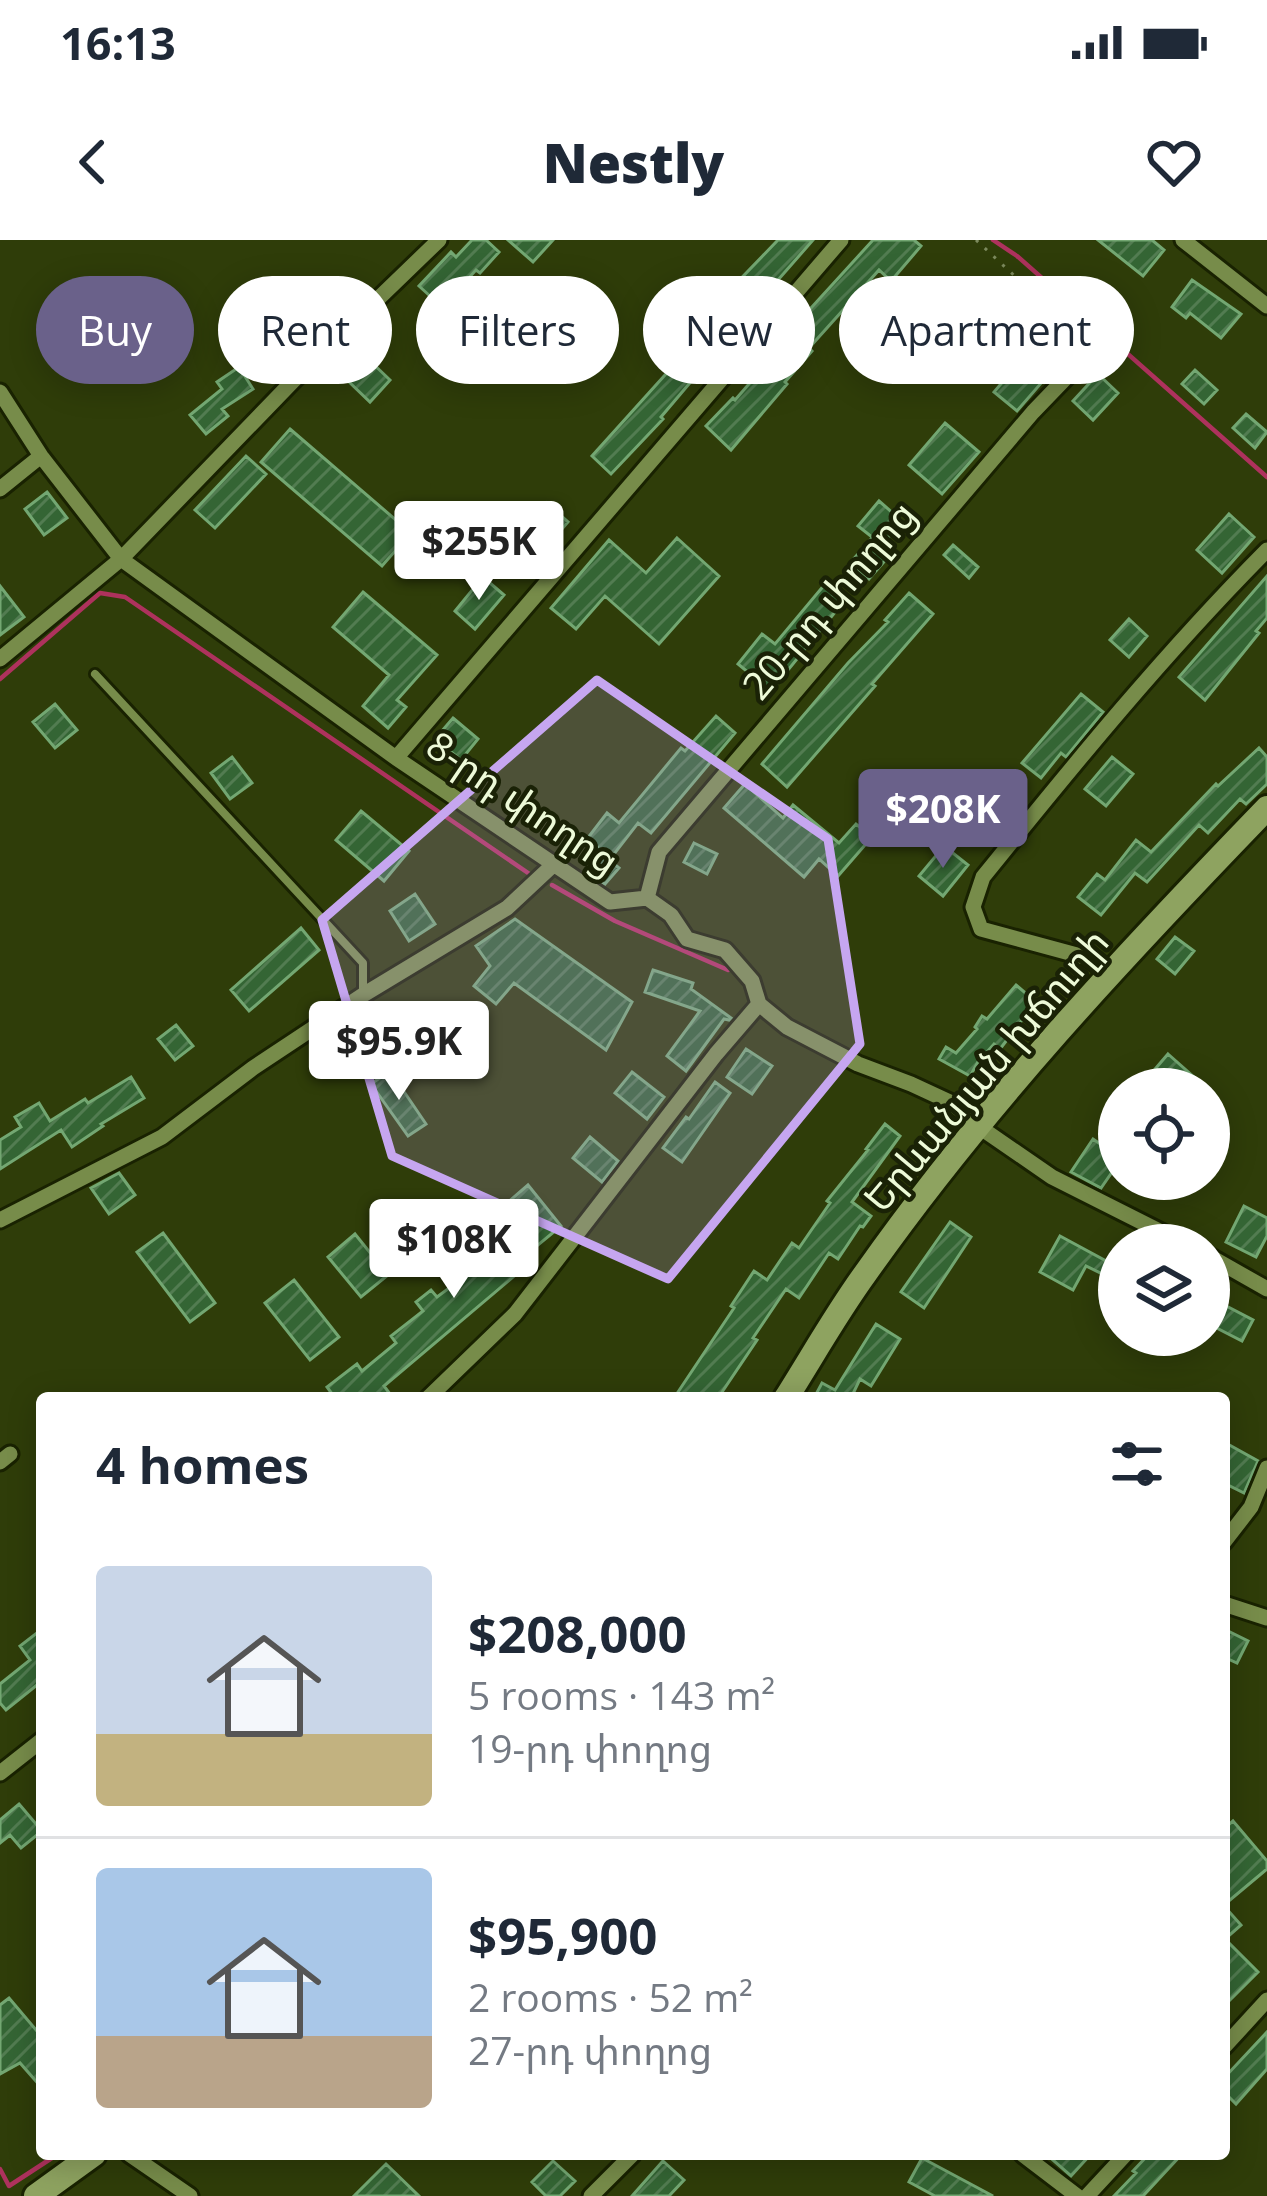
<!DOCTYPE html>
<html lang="en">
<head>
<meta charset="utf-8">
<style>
	:root { --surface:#fff; --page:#f6f6f7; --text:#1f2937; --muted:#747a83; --line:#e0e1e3; --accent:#6a618a }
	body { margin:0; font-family:"Open Sans","Noto Sans Armenian",sans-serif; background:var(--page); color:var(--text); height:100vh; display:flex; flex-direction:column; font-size:45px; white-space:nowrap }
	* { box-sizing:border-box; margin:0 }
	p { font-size:39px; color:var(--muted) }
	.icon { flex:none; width:66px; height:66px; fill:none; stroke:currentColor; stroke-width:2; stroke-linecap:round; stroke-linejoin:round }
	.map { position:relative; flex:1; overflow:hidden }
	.details { position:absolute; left:36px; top:1152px; width:1194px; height:768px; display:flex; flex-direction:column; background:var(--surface); border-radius:12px; box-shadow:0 6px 30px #0003 }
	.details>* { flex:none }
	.banner { position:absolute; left:36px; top:36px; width:1197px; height:108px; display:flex; gap:24px }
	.buttons { position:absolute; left:1098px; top:828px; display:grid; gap:24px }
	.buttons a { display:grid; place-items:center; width:132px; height:132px; border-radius:50%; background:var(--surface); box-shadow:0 6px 30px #0003; font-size:60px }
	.price { position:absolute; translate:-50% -102px; padding:0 27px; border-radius:12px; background:#fff; color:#222; font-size:39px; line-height:78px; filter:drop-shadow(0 3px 6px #0008) }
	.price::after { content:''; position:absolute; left:50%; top:72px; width:36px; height:27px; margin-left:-18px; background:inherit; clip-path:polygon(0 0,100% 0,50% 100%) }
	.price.current { background:var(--accent); color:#fff }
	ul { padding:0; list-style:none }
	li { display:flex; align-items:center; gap:36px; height:300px; padding:0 60px }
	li+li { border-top:3px solid var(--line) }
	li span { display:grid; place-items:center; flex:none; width:336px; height:240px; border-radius:12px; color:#555 }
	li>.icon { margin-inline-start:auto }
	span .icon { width:144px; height:144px; fill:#fffc; stroke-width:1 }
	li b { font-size:51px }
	h2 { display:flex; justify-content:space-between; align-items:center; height:144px; padding:0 60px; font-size:51px }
	.tag { padding:0 42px; border-radius:54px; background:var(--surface); box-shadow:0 6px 30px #0003; font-size:42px; line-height:108px }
	.tag.current { background:var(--accent); color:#fff }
	.status { display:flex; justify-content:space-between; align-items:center; height:84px; padding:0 60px; background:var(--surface); direction:ltr }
	.status svg { height:33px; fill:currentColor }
	header { display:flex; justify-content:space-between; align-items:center; height:156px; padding:0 60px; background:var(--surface); font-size:54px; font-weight:800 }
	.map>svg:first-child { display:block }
</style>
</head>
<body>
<div class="status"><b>16:13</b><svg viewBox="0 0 49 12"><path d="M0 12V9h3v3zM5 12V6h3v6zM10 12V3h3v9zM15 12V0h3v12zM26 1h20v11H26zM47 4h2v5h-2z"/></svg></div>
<header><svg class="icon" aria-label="back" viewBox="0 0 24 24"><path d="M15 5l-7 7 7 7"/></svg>Nestly<svg class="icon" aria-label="heart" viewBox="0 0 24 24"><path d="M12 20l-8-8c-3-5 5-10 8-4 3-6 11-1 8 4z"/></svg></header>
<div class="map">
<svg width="1267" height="1956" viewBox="0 0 1267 1956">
	<defs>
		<pattern id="building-hatch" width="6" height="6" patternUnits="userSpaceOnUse" patternTransform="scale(3)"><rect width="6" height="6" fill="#346534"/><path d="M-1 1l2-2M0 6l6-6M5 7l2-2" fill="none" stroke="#527c51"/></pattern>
	</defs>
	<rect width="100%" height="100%" fill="#2f3d09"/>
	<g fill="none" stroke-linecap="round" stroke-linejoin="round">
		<path stroke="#ae325d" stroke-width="4.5" d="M 993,0 L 1017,16 L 1267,237
			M 0,439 L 100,353 L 125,357 L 531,635
			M 552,645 L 615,681 L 728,730
			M 0,1929 L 9,1946 L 58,1914"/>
	</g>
	<path fill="url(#building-hatch)" stroke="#73a772" stroke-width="3" d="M 472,0 L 486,0 L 499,12 L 480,33 L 476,30 L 442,67 L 419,46 L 451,12 L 456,17 Z
		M 508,0 L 553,0 L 533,22 Z
		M 778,0 L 813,0 L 757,64 L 754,62 L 722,105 L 661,177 L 663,179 L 611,234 L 592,216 L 674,125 L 724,56 Z
		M 873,0 L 914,0 L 921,6 L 891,41 L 879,30 L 809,108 L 812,111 L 785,142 L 787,144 L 731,210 L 706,186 L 733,158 L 735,160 L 804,81 L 801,79 Z
		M 1098,0 L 1152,0 L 1164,10 L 1143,36 Z
		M 1192,40 L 1241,74 L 1221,98 L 1190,73 L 1186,78 L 1172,67 Z
		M 124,47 L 137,68 L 118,80 L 105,59 Z
		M 336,47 L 350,69 L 328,83 L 314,62 Z
		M 1043,84 L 1064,104 L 1036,135 L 1043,141 L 1017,171 L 994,152 L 1029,111 L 1023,106 Z
		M 367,118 L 390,140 L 370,162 L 347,140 Z
		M 239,127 L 253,149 L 222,169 L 228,176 L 206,194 L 190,175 L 222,149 L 217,142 Z
		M 1195,130 L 1217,150 L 1204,164 L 1182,144 Z
		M 1098,134 L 1118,153 L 1093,180 L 1073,161 Z
		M 1246,174 L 1267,192 L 1255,208 L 1233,188 Z
		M 945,183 L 979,212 L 942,254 L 909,225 Z
		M 290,189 L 411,293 L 382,326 L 261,222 Z
		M 246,216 L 266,234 L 215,288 L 195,270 Z
		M 47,252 L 67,278 L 44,295 L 25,269 Z
		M 879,261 L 902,281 L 882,305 L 858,286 Z
		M 547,263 L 568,282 L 540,315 L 518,296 Z
		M 1229,274 L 1254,297 L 1222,333 L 1197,310 Z
		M 677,298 L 719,336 L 659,404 L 605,356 L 576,389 L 551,368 L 609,300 L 646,333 Z
		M 871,299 L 890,315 L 869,339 L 850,323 Z
		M 953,305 L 978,327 L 969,338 L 944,315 Z
		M 1267,336 L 1267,378 L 1256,391 L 1259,393 L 1205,460 L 1179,437 Z
		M 483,337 L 504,355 L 475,389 L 455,371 Z
		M 825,344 L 845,360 L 771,451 L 738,424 L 762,394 L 775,404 Z
		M 0,346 L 24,377 L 0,395 Z
		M 363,352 L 437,415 L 397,460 L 406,467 L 388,488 L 363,466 L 389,435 L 333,387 Z
		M 909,353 L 933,374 L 872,444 L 875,446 L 787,547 L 762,524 L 848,423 L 888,382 L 885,380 Z
		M 1129,379 L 1147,396 L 1129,417 L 1110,400 Z
		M 1081,454 L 1103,472 L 1066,517 L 1061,513 L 1041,538 L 1022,523 Z
		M 55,464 L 77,490 L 55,508 L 33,482 Z
		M 716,476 L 735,493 L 651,593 L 638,583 L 611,618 L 587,599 L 607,573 L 619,583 L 681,508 L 685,511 Z
		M 453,478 L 478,499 L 461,520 L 435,499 Z
		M 1259,508 L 1267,517 L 1267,544 L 1246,564 L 1240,559 L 1208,593 L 1199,585 L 1147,642 L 1135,633 L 1101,675 L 1078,657 L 1097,634 L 1105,640 L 1136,600 L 1151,612 L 1216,544 L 1218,546 Z
		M 232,517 L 252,543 L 230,559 L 211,533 Z
		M 1112,517 L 1133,534 L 1106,566 L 1085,549 Z
		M 745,544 L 783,578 L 793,565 L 839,603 L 856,584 L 872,597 L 838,636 L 819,619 L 804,637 L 724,568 Z
		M 361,571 L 409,611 L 384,641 L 336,600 Z
		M 694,603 L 717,614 L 707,634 L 684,622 Z
		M 944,606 L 968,625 L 943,656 L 919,636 Z
		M 602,614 L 619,628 L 605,644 L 587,632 Z
		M 415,654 L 435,684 L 409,701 L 390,671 Z
		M 515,679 L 632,762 L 606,810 L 514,743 L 496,764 L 474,746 L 490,726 L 476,706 Z
		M 301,688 L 319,710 L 249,771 L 231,750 Z
		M 1175,697 L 1194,711 L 1175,734 L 1157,719 Z
		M 653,730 L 693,743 L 691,749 L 731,778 L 729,780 L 724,779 L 686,831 L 667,816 L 700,771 L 645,752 Z
		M 1016,745 L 1036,762 L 1000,809 L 994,804 L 978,822 L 970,836 L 939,819 L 946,807 L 956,813 L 977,789 L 975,787 L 982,776 L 987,779 Z
		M 176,785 L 193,806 L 175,820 L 158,799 Z
		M 746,809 L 772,826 L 752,854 L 727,837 Z
		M 1168,814 L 1195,838 L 1186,849 L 1138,849 Z
		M 390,831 L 426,884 L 408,896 L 371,844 Z
		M 632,832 L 664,857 L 647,879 L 615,853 Z
		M 131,837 L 144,858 L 101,884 L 103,886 L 72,907 L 61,890 L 0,929 L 0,900 L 21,887 L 15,877 L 39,863 L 50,881 L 85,859 L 88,863 Z
		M 715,842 L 730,853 L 682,922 L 663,908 L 686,877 L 689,879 Z
		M 885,884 L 900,896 L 852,962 L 871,976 L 863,987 L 860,986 L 838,1019 L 829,1013 L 799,1058 L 786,1049 L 753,1098 L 757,1100 L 718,1158 L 687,1158 L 678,1152 L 734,1068 L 731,1066 L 754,1031 L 767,1040 L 792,1003 L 799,1008 L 830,963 L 827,961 L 868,910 L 866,909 Z
		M 590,897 L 618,921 L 602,942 L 573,918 Z
		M 1093,899 L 1119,917 L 1119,922 L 1101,948 L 1071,932 Z
		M 119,933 L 135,955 L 109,974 L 91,948 Z
		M 528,945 L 561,986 L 533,1009 L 536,1012 L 519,1032 L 384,1146 L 393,1158 L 335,1158 L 327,1147 L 357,1124 L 362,1131 L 396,1103 L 391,1096 L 423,1071 L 416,1062 L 431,1050 L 437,1057 L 494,1015 L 490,1011 L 518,979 L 506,964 Z
		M 1244,966 L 1267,978 L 1267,996 L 1256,1017 L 1226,1002 Z
		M 950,982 L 971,997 L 924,1068 L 901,1052 Z
		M 163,993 L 215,1063 L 190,1082 L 137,1012 Z
		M 355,994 L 388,1035 L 361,1057 L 328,1017 Z
		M 1060,996 L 1119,1028 L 1119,1042 L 1086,1026 L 1073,1050 L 1040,1032 Z
		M 294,1040 L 339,1097 L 310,1120 L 265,1063 Z
		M 1209,1057 L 1253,1080 L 1242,1101 L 1209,1084 Z
		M 876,1084 L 900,1099 L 871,1146 L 860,1139 L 851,1158 L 814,1158 L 822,1143 L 835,1150 Z
		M 1224,1202 L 1258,1221 L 1244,1253 L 1224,1243 Z
		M 42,1389 L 42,1441 L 6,1470 L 0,1463 L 0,1444 L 30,1420 L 20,1406 Z
		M 1224,1389 L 1248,1401 L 1237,1423 L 1224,1417 Z
		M 19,1564 L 42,1591 L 21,1608 L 10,1595 L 0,1603 L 0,1580 Z
		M 1233,1581 L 1267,1621 L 1267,1629 L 1224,1665 L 1224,1589 Z
		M 1224,1666 L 1241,1685 L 1225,1699 L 1258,1732 L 1224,1766 Z
		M 9,1758 L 42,1797 L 42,1848 L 20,1823 L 0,1834 L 0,1765 Z
		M 1267,1792 L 1267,1829 L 1236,1864 L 1224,1852 L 1224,1838 Z
		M 1046,1914 L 1091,1914 L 1071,1936 Z
		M 1149,1914 L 1182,1914 L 1143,1956 L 1114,1956 L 1136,1933 L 1133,1931 Z
		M 922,1918 L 993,1956 L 935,1956 L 909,1942 Z
		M 553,1921 L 575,1941 L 560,1956 L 546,1956 L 532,1942 Z
		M 663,1921 L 684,1940 L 669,1956 L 632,1956 Z
		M 386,1924 L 419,1956 L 354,1956 Z"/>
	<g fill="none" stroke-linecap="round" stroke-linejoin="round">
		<defs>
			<path id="service" d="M 95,434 L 363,723 L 363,753"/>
			<path id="minor" d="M 1183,0 L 1267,66
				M 0,152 L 41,216 L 121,319 L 396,518 L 610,662 L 647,658 L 671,675 L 687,699 L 725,710 L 752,741 L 759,764 L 787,787 L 858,824 L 911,844 L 952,863 L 978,886 L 1052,937 L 1187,1005
				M 0,249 L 41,216
				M 0,419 L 121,319 L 294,140 L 439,0
				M 396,518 L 841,0
				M 647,658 L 659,612 L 1033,172 L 1085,118
				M 1110,734 L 1088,718 L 981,689 L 973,667 L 983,637 C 1075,523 1164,414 1267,310
				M 0,980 L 162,897 L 253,828 L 363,755 L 507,668 L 553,625
				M 1209,1016 L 1267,1049
				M 428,1158 L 515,1074 L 716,814 L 759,764
				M 0,1222 L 10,1214
				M 1224,1302 L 1251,1267 L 1267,1228
				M 1224,1364 L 1267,1378
				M 0,1533 L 42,1500
				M 1224,1807 L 1267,1760
				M 129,1914 L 190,1956
				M 1022,1914 L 1077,1956
				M 591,1956 L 633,1914
				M 1087,1956 L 1126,1914"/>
			<path id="primary" d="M 786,1158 C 812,1117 836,1074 865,1034 C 983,866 1125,715 1267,568
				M 36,1956 L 94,1914"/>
		</defs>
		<use href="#service" stroke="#192201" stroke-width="14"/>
		<use href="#minor" stroke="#192201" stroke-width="21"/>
		<use href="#primary" stroke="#192201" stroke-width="30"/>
		<path stroke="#7c8a5d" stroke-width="3" stroke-dasharray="3 9" stroke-linecap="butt" d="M 976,0 L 1063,81 L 1078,106"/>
		<use href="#service" stroke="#778c4a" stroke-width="8"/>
		<use href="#minor" stroke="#778c4a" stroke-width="15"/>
		<use href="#primary" stroke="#8ea360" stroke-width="24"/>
	</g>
	<path fill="#c6a6f0" fill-opacity="0.2" stroke="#c6a6f0" stroke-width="9" stroke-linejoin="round" d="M 597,440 L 828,599 L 860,804 L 668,1039 L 392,916 L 322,680 Z"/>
	<g text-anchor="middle" stroke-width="9" stroke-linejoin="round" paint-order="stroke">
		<g font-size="39" fill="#edfad8" stroke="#1a2206">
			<text transform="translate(829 360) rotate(-50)" y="14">20-րդ փողոց</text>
			<text transform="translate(523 563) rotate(34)" y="14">8-րդ փողոց</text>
			<text transform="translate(986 830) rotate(-50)" y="14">Երևանյան խճուղի</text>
		</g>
	</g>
</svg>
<div class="buttons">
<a><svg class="icon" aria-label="locate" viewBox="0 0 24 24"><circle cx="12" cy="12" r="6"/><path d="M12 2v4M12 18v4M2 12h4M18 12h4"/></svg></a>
<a><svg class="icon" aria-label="layers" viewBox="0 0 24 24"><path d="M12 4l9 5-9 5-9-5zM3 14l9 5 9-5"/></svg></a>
</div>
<b class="price" style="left:479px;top:363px">$255K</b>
<b class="price current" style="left:943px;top:631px">$208K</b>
<b class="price" style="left:399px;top:863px">$95.9K</b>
<b class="price" style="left:454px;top:1061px">$108K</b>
<div class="banner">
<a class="tag current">Buy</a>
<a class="tag">Rent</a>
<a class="tag">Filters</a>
<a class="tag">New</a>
<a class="tag">Apartment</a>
</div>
<section class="details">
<h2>4 homes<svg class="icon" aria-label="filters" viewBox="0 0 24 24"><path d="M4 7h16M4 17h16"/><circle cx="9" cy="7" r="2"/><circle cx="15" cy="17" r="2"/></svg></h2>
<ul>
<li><span style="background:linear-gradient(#c9d6e8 70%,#c2b280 0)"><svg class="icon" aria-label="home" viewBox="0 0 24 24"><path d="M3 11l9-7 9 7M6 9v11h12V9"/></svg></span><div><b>$208,000</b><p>5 rooms · 143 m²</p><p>19-րդ փողոց</p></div></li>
<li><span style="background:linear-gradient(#a9c7e8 70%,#b9a48a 0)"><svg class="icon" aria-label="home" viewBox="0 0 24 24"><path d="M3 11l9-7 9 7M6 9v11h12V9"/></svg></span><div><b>$95,900</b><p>2 rooms · 52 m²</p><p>27-րդ փողոց</p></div></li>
</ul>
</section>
</div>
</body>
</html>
